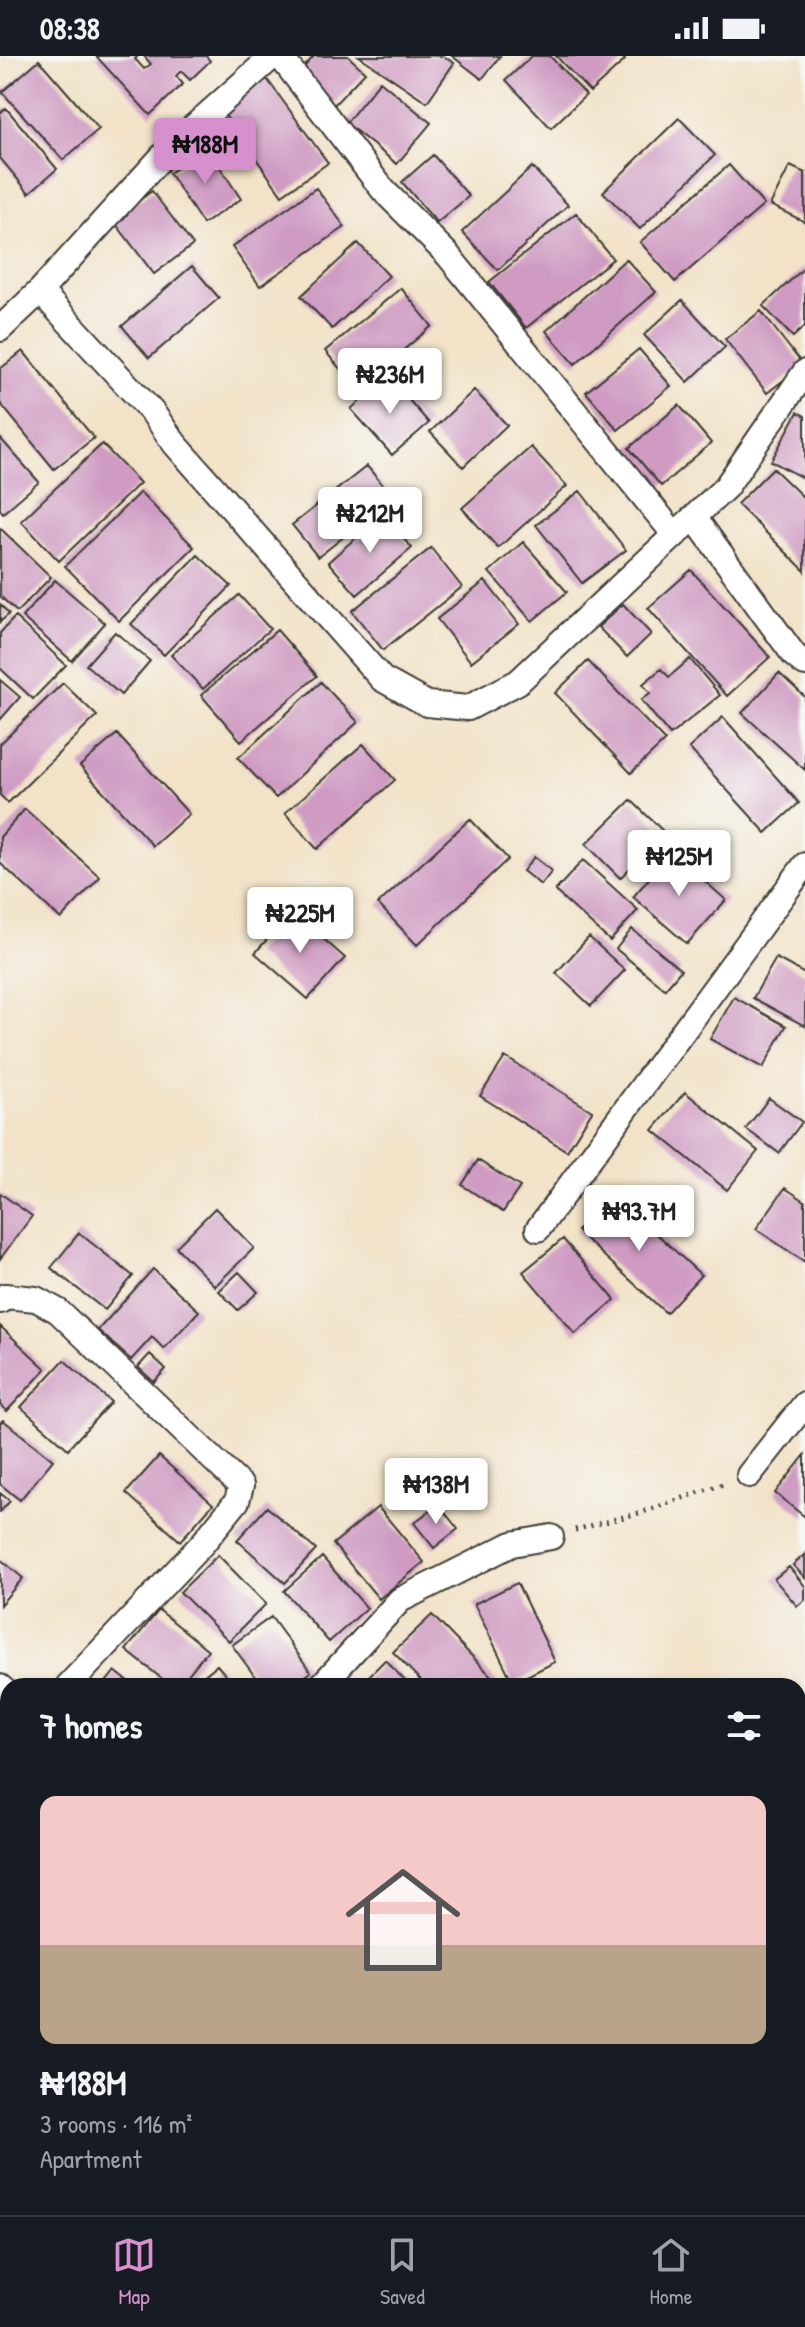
<!DOCTYPE html>
<html lang="en">
<head>
<meta charset="utf-8">
<style>
	:root { --surface:#171b24; --page:#20242c; --text:#f1f3f6; --muted:#9ea1a6; --line:#363941; --accent:#d690ce }
	body { margin:0; font-family:"Patrick Hand",sans-serif; background:var(--page); color:var(--text); height:100vh; display:flex; flex-direction:column; font-size:30px; white-space:nowrap }
	* { box-sizing:border-box; margin:0 }
	p { font-size:26px; color:var(--muted) }
	.icon { flex:none; width:44px; height:44px; fill:none; stroke:currentColor; stroke-width:2; stroke-linecap:round; stroke-linejoin:round }
	.map { position:relative; flex:1; overflow:hidden }
	.side { position:absolute; left:0px; top:1622px; width:806px; height:538px; display:flex; flex-direction:column; background:var(--surface); border-radius:24px 24px 0 0; box-shadow:0 4px 12px #0003 }
	.side>* { flex:none }
	.price { position:absolute; translate:-50% -68px; padding:0 18px; border-radius:8px; background:#fff; color:#222; font-size:26px; line-height:52px; filter:drop-shadow(0 2px 4px #0008) }
	.price::after { content:''; position:absolute; left:50%; top:48px; width:24px; height:18px; margin-left:-12px; background:inherit; clip-path:polygon(0 0,100% 0,50% 100%) }
	.price.selected { background:var(--accent); color:#111 }
	ul { padding:0; list-style:none }
	li { display:grid; align-content:center; gap:16px; height:424px; padding:0 40px }
	li span { display:grid; place-items:center; height:248px; border-radius:16px; color:#555 }
	li>.icon { margin-inline-start:auto }
	span .icon { width:144px; height:144px; fill:#fffc; stroke-width:1 }
	li b { font-size:34px }
	h2 { display:flex; justify-content:space-between; align-items:center; height:96px; padding:0 40px; font-size:34px }
	.status { display:flex; justify-content:space-between; align-items:center; height:56px; padding:0 40px; background:var(--surface); direction:ltr }
	.status svg { height:22px; fill:currentColor }
	.menu { display:flex; justify-content:space-around; align-items:center; height:112px; border-top:2px solid var(--line); background:var(--surface); font-size:22px; color:var(--muted) }
	.menu a { display:grid; justify-items:center; gap:4px }
	.menu .selected { color:var(--accent) }
	.map>svg:first-child { display:block }
</style>
</head>
<body>
<div class="status"><b>08:38</b><svg viewBox="0 0 49 12"><path d="M0 12V9h3v3zM5 12V6h3v6zM10 12V3h3v9zM15 12V0h3v12zM26 1h20v11H26zM47 4h2v5h-2z"/></svg></div>
<div class="map">
<svg width="805" height="2159" viewBox="0 0 805 2159">
	<rect width="100%" height="100%" fill="#f6f6f2"/>
	<filter id="ink" filterUnits="userSpaceOnUse"><feTurbulence type="fractalNoise" baseFrequency=".0125" numOctaves="2"/><feDisplacementMap in="SourceGraphic" scale="16" xChannelSelector="R" yChannelSelector="G"/><feConvolveMatrix kernelMatrix="1 2 1 2 8 2 1 2 1" color-interpolation-filters="sRGB"/></filter>
	<filter id="wash" filterUnits="userSpaceOnUse"><feTurbulence type="fractalNoise" baseFrequency=".006" numOctaves="4" result="noise"/><feDisplacementMap in="SourceGraphic" scale="32" xChannelSelector="R" yChannelSelector="G"/><feGaussianBlur stdDeviation="1.8" result="paint"/><feColorMatrix in="noise" values="0 0 0 0 0 0 0 0 0 0 0 0 0 0 0 0 0 1.4 0 .05"/><feComposite in="paint" operator="in"/></filter>
	<g filter="url(#wash)">
		<rect width="100%" height="100%" fill="#f2e2c7"/>
		<g id="blocks">
			<path fill="#cf9bc3" d="M 96,0 L 138,0 L 135,3 L 144,13 L 151,8 L 144,0 L 206,0 L 210,5 L 190,24 L 181,15 L 176,20 L 183,28 L 150,59 Z
				M 314,0 L 348,0 L 365,16 L 333,50 L 298,18 Z
				M 359,0 L 443,0 L 454,7 L 427,46 Z
				M 452,0 L 500,0 L 482,23 Z
				M 532,0 L 550,0 L 586,39 L 551,72 L 506,24 Z
				M 556,0 L 621,0 L 625,4 L 590,36 Z
				M 39,4 L 99,73 L 63,104 L 2,36 Z
				M 267,23 L 328,107 L 282,139 L 222,55 Z
				M 380,25 L 431,67 L 397,108 L 346,67 Z
				M 6,52 L 57,113 L 29,137 L 0,102 L 0,57 Z
				M 679,62 L 715,99 L 640,173 L 603,136 Z
				M 208,93 L 241,143 L 203,168 L 169,117 Z
				M 433,99 L 469,140 L 437,167 L 402,126 Z
				M 729,109 L 764,149 L 675,226 L 640,186 Z
				M 790,110 L 805,117 L 805,166 L 770,149 Z
				M 532,111 L 568,149 L 498,214 L 462,176 Z
				M 316,132 L 345,171 L 260,230 L 232,191 Z
				M 152,135 L 193,189 L 154,218 L 113,164 Z
				M 576,157 L 613,203 L 526,272 L 489,226 Z
				M 358,187 L 389,220 L 332,273 L 301,240 Z
				M 626,203 L 656,236 L 575,308 L 546,275 Z
				M 192,210 L 219,242 L 149,302 L 122,270 Z
				M 805,211 L 805,270 L 793,281 L 763,250 Z
				M 401,232 L 432,270 L 357,333 L 325,295 Z
				M 682,244 L 725,291 L 688,326 L 644,279 Z
				M 761,255 L 803,309 L 767,337 L 725,283 Z
				M 639,293 L 671,330 L 618,374 L 586,336 Z
				M 23,295 L 94,382 L 54,413 L 0,347 L 0,313 Z
				M 388,320 L 429,367 L 392,399 L 351,353 Z
				M 474,334 L 507,369 L 463,411 L 430,376 Z
				M 679,349 L 711,387 L 661,430 L 629,392 Z
				M 798,356 L 805,360 L 805,423 L 771,405 Z
				M 0,382 L 39,426 L 3,457 L 0,453 Z
				M 102,388 L 140,427 L 59,505 L 21,465 Z
				M 531,391 L 567,430 L 498,492 L 462,452 Z
				M 367,410 L 393,442 L 318,501 L 292,469 Z
				M 773,412 L 805,443 L 805,515 L 737,448 Z
				M 580,435 L 626,494 L 582,527 L 536,469 Z
				M 140,436 L 194,491 L 119,565 L 65,510 Z
				M 382,459 L 412,492 L 357,539 L 328,506 Z
				M 0,472 L 51,521 L 17,556 L 0,540 Z
				M 523,486 L 567,536 L 532,565 L 489,516 Z
				M 431,492 L 462,531 L 383,594 L 352,555 Z
				M 198,499 L 231,530 L 164,599 L 131,568 Z
				M 691,514 L 770,601 L 727,640 L 648,552 Z
				M 55,524 L 105,567 L 72,605 L 22,561 Z
				M 485,525 L 519,568 L 471,606 L 437,563 Z
				M 239,539 L 270,573 L 203,633 L 171,599 Z
				M 0,548 L 9,558 L 0,566 Z
				M 623,548 L 651,578 L 627,601 L 598,571 Z
				M 15,561 L 66,609 L 33,643 L 0,612 L 0,577 Z
				M 277,574 L 317,620 L 241,685 L 201,639 Z
				M 115,576 L 150,605 L 121,639 L 86,609 Z
				M 690,603 L 720,639 L 670,679 L 641,644 L 650,637 L 643,628 L 661,613 L 669,621 Z
				M 588,605 L 665,685 L 631,717 L 555,637 Z
				M 779,617 L 805,641 L 805,714 L 742,657 Z
				M 0,624 L 20,641 L 0,664 Z
				M 321,626 L 358,666 L 276,742 L 238,702 Z
				M 63,627 L 97,660 L 8,747 L 0,739 L 0,688 Z
				M 723,661 L 799,747 L 766,777 L 689,692 Z
				M 117,678 L 189,758 L 153,790 L 80,710 Z
				M 363,688 L 395,724 L 317,793 L 285,757 Z
				M 631,744 L 665,777 L 620,822 L 586,788 Z
				M 25,753 L 100,821 L 61,863 L 0,807 L 0,781 Z
				M 470,763 L 508,803 L 417,889 L 378,848 Z
				M 672,796 L 726,844 L 687,888 L 633,841 Z
				M 534,801 L 552,815 L 541,829 L 523,815 Z
				M 583,804 L 638,854 L 610,885 L 555,835 Z
				M 292,855 L 345,902 L 308,943 L 255,897 Z
				M 632,873 L 681,914 L 665,933 L 616,893 Z
				M 589,881 L 625,914 L 591,950 L 556,917 Z
				M 776,902 L 805,918 L 805,970 L 753,942 Z
				M 734,941 L 786,970 L 763,1012 L 710,983 Z
				M 505,1001 L 592,1055 L 567,1095 L 480,1040 Z
				M 685,1036 L 758,1095 L 727,1134 L 653,1074 Z
				M 769,1042 L 802,1066 L 779,1097 L 746,1073 Z
				M 478,1104 L 520,1131 L 503,1156 L 462,1129 Z
				M 785,1132 L 805,1145 L 805,1206 L 756,1173 Z
				M 0,1137 L 32,1160 L 0,1203 Z
				M 613,1137 L 701,1219 L 666,1257 L 577,1175 Z
				M 215,1152 L 254,1192 L 215,1230 L 176,1191 Z
				M 79,1177 L 133,1220 L 105,1254 L 51,1212 Z
				M 563,1183 L 615,1244 L 575,1278 L 523,1216 Z
				M 153,1213 L 199,1255 L 164,1293 L 152,1281 L 131,1304 L 98,1274 Z
				M 239,1216 L 258,1236 L 238,1254 L 219,1235 Z
				M 0,1270 L 46,1313 L 7,1355 L 0,1349 Z
				M 150,1298 L 166,1313 L 154,1326 L 138,1311 Z
				M 64,1304 L 111,1346 L 68,1393 L 21,1351 Z
				M 3,1364 L 53,1404 L 20,1444 L 0,1428 L 0,1367 Z
				M 805,1399 L 805,1461 L 775,1437 Z
				M 159,1400 L 213,1448 L 180,1485 L 126,1437 Z
				M 0,1437 L 10,1445 L 0,1456 Z
				M 438,1448 L 458,1473 L 434,1492 L 414,1467 Z
				M 267,1451 L 316,1494 L 285,1527 L 237,1484 Z
				M 378,1451 L 424,1506 L 379,1543 L 333,1488 Z
				M 805,1498 L 805,1522 L 793,1509 Z
				M 218,1499 L 266,1548 L 229,1585 L 180,1536 Z
				M 322,1501 L 367,1552 L 329,1586 L 284,1535 Z
				M 0,1503 L 23,1522 L 0,1549 Z
				M 789,1511 L 805,1530 L 805,1544 L 797,1550 L 774,1523 Z
				M 517,1527 L 555,1606 L 513,1627 L 474,1548 Z
				M 159,1554 L 208,1594 L 179,1630 L 171,1630 L 126,1594 Z
				M 432,1559 L 497,1626 L 492,1630 L 426,1630 L 393,1596 Z
				M 271,1561 L 311,1616 L 292,1630 L 262,1630 L 232,1589 Z
				M 385,1604 L 410,1630 L 359,1630 Z
				M 217,1609 L 235,1630 L 191,1630 Z
				M 115,1615 L 134,1630 L 103,1630 Z
				M 0,1705 L 8,1711 L 8,1736 L 0,1747 Z
				M 0,1877 L 8,1884 L 8,1938 L 0,1947 Z
				M 8,1949 L 8,2027 L 2,2033 L 0,2031 L 0,1957 Z
				M 158,2152 L 205,2152 L 198,2159 L 165,2159 Z
				M 580,2152 L 634,2152 L 626,2159 L 586,2159 Z"/>
		</g>
	</g>
	<g filter="url(#ink)">
		<use href="#blocks" fill-opacity="0" stroke="#3c3a36" stroke-width="2"/>
		<g fill="none" stroke-linecap="round" stroke-linejoin="round">
			<defs>
				<path id="street" d="M 280,0 L 384,135 L 447,198 L 675,479
					M 40,235 L 153,357 L 175,388 L 382,623 L 427,648 L 468,652 L 518,626 L 726,431 L 805,316
					M 0,273 L 40,235 L 169,93 L 273,0
					M 694,461 L 794,599 L 805,608
					M 538,1173 L 805,809
					M 0,1245 L 5,1240 L 36,1243 L 58,1255 L 241,1430 L 237,1445 L 203,1487 L 68,1630
					M 749,1419 L 805,1348
					M 321,1630 L 400,1544 L 512,1488 L 551,1481
					M 0,1631 L 8,1638
					M 0,1824 L 8,1815
					M 278,2159 L 286,2152"/>
				<path id="secondary" d="M 0,2093 L 8,2099
					M 74,2152 L 83,2159"/>
			</defs>
			<use href="#street" stroke="#3c3a36" stroke-width="28"/>
			<use href="#secondary" stroke="#3c3a36" stroke-width="40"/>
			<path stroke="#3c3a36" stroke-width="5" stroke-dasharray="2 6" stroke-linecap="butt" d="M 575,1474 L 643,1456 L 726,1427"/>
			<use href="#street" stroke="#fff" stroke-width="24"/>
			<use href="#secondary" stroke="#fee3d2" stroke-width="36"/>
		</g>
	</g>
</svg>
<b class="price selected" style="left:205px;top:130px">₦188M</b>
<b class="price" style="left:390px;top:360px">₦236M</b>
<b class="price" style="left:370px;top:499px">₦212M</b>
<b class="price" style="left:679px;top:842px">₦125M</b>
<b class="price" style="left:300px;top:899px">₦225M</b>
<b class="price" style="left:639px;top:1197px">₦93.7M</b>
<b class="price" style="left:436px;top:1470px">₦138M</b>
<section class="side">
<h2>7 homes<svg class="icon" aria-label="filters" viewBox="0 0 24 24"><path d="M4 7h16M4 17h16"/><circle cx="9" cy="7" r="2"/><circle cx="15" cy="17" r="2"/></svg></h2>
<ul>
<li><span style="background:linear-gradient(#f6c9c9 60%,#b9a48a 0)"><svg class="icon" aria-label="home" viewBox="0 0 24 24"><path d="M3 11l9-7 9 7M6 9v11h12V9"/></svg></span><div><b>₦188M</b><p>3 rooms · 116 m²</p><p>Apartment</p></div></li>
</ul>
</section>
</div>
<nav class="menu">
<a class="selected"><svg class="icon" aria-label="map" viewBox="0 0 24 24"><path d="M3 6l6-2 6 2 6-2v14l-6 2-6-2-6 2zM9 4v14M15 6v14"/></svg>Map</a>
<a><svg class="icon" aria-label="saved" viewBox="0 0 24 24"><path d="M7 4h10v16l-5-4-5 4z"/></svg>Saved</a>
<a><svg class="icon" aria-label="home" viewBox="0 0 24 24"><path d="M3 11l9-7 9 7M6 9v11h12V9"/></svg>Home</a>
</nav>
</body>
</html>
